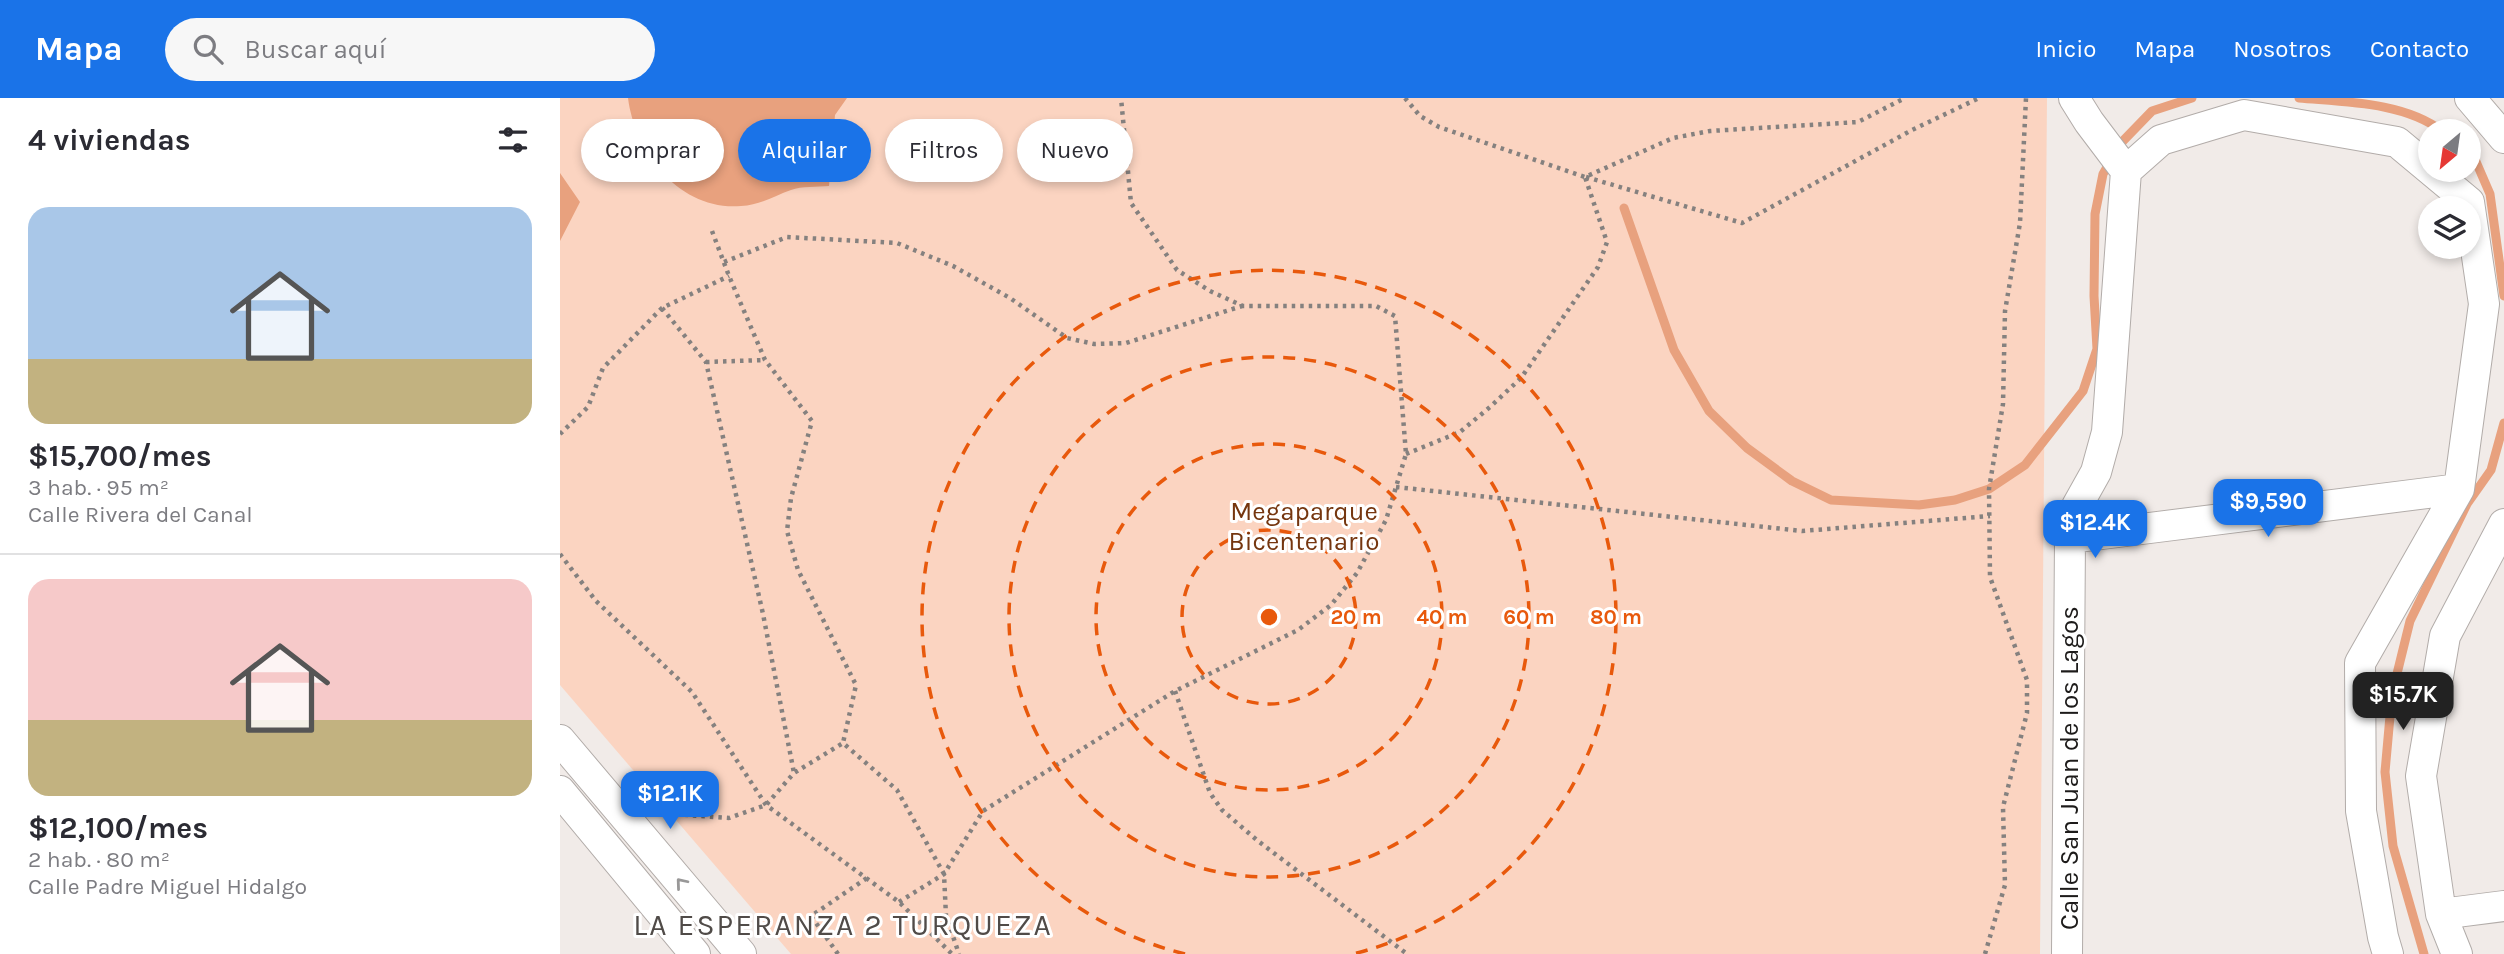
<!DOCTYPE html>
<html lang="es">
<head>
<meta charset="utf-8">
<style>
	:root { --surface:#fff; --page:#f7f7f7; --text:#2b2b33; --muted:#7c7c81; --line:#e1e1e2; --accent:#1a73e8 }
	body { margin:0; font-family:Karla,sans-serif; background:var(--page); color:var(--text); height:100vh; display:flex; flex-direction:column; font-size:26px; white-space:nowrap }
	* { box-sizing:border-box; margin:0 }
	p { font-size:23px; color:var(--muted) }
	.icon { flex:none; width:38px; height:38px; fill:none; stroke:currentColor; stroke-width:2; stroke-linecap:round; stroke-linejoin:round }
	.map { position:relative; flex:1; overflow:hidden }
	.panel { display:flex; flex-direction:column; background:var(--surface); width:560px }
	.panel>* { flex:none }
	.top-card { position:absolute; left:21px; top:21px; width:665px; height:63px; display:flex; gap:14px }
	.needle { width:46px; rotate:209deg }
	.buttons { position:absolute; left:1858px; top:21px; display:grid; gap:14px }
	.buttons a { display:grid; place-items:center; width:63px; height:63px; border-radius:50%; background:var(--surface); box-shadow:0 4px 10px #0003; font-size:35px }
	.price { position:absolute; translate:-50% -60px; padding:0 16px; border-radius:14px; background:var(--accent); color:#fff; font-size:23px; line-height:46px; filter:drop-shadow(0 2px 4px #0008) }
	.price::after { content:''; position:absolute; left:50%; top:42px; width:21px; height:16px; margin-left:-10px; background:inherit; clip-path:polygon(0 0,100% 0,50% 100%) }
	.price.selected { background:#222; color:#fff }
	ul { padding:0; list-style:none }
	li { display:grid; align-content:center; gap:14px; height:371px; padding:0 28px }
	li+li { border-top:2px solid var(--line) }
	li span { display:grid; place-items:center; height:217px; border-radius:21px; color:#555 }
	li>.icon { margin-inline-start:auto }
	span .icon { width:126px; height:126px; fill:#fffc; stroke-width:1 }
	li b { font-size:30px }
	h2 { display:flex; justify-content:space-between; align-items:center; height:84px; padding:0 28px; font-size:30px }
	.pill { padding:0 24px; border-radius:32px; background:var(--surface); box-shadow:0 4px 10px #0003; font-size:24px; line-height:63px }
	.pill.selected { background:var(--accent); color:#fff }
	header { display:flex; align-items:center; gap:42px; box-sizing:border-box; height:98px; padding:0 35px; background:var(--accent); color:#fff }
	header strong { font-size:33px }
	nav { display:flex; gap:38px; margin-inline-start:auto; font-size:24px }
	.search { width:490px; height:63px; background:var(--page); display:flex; align-items:center; gap:18px; box-sizing:border-box; padding:0 24px; border-radius:38px; color:var(--muted); font-size:26px }
	main { display:flex; flex:1; min-height:0 }
	.map>svg:first-child { display:block }
</style>
</head>
<body>
<header>
<strong>Mapa</strong>
<div class="search"><svg class="icon" aria-label="search" viewBox="0 0 24 24"><circle cx="10" cy="10" r="6"/><path d="M15 15l6 6"/></svg>Buscar aquí</div>
<nav><a>Inicio</a><a>Mapa</a><a>Nosotros</a><a>Contacto</a></nav>
</header>
<main>
<section class="panel">
<h2>4 viviendas<svg class="icon" aria-label="filters" viewBox="0 0 24 24"><path d="M4 7h16M4 17h16"/><circle cx="9" cy="7" r="2"/><circle cx="15" cy="17" r="2"/></svg></h2>
<ul>
<li><span style="background:linear-gradient(#a9c7e8 70%,#c2b280 0)"><svg class="icon" aria-label="home" viewBox="0 0 24 24"><path d="M3 11l9-7 9 7M6 9v11h12V9"/></svg></span><div><b>$15,700/mes</b><p>3 hab. · 95 m²</p><p>Calle Rivera del Canal</p></div></li>
<li><span style="background:linear-gradient(#f6c9c9 65%,#c2b280 0)"><svg class="icon" aria-label="home" viewBox="0 0 24 24"><path d="M3 11l9-7 9 7M6 9v11h12V9"/></svg></span><div><b>$12,100/mes</b><p>2 hab. · 80 m²</p><p>Calle Padre Miguel Hidalgo</p></div></li>
</ul>
</section>
<div class="map">
<svg width="1944" height="856" viewBox="0 0 1944 856">
	<rect width="100%" height="100%" fill="#f1ebe8"/>
	<path fill="#fbd4c1" d="M 0,0 L 1487,0 L 1480,856 L 231,856 L 0,587 Z"/>
	<path fill="#e8a17e" d="M 68,0 L 287,0 L 275,17 L 269,88 C 257,89 242,88 231,92 C 214,98 200,107 181,108 C 120,113 75,55 68,0 Z
		M 0,75 L 20,104 L 0,143 Z"/>
	<g fill="none" stroke-linecap="round" stroke-linejoin="round">
		<path stroke="#e8a17e" stroke-width="9" d="M 1739,0 C 1785,4 1844,4 1882,33
			M 1909,55 L 1914,59 L 1930,96 L 1944,198
			M 1064,110 L 1114,252 L 1149,313 L 1187,350 L 1232,383 L 1271,402 L 1359,407 L 1395,402 L 1429,391 L 1465,367 L 1523,293 L 1537,251 L 1534,198 L 1535,116 L 1543,76 L 1561,45 L 1592,13 L 1632,0
			M 1864,856 L 1833,748 L 1825,674 L 1832,596 L 1850,523 L 1907,406 L 1931,372 L 1944,325"/>
		<defs>
			<path id="minor" d="M 1514,0 L 1529,24 L 1566,73
				M 1910,0 L 1944,40
				M 1566,73 L 1601,42 L 1684,17 L 1837,44 L 1909,104 L 1924,206 L 1899,391 L 1800,565 L 1801,713 L 1823,839 L 1828,856
				M 1510,440 L 1899,391
				M 0,642 L 181,856
				M 0,693 L 135,856
				M 1881,816 L 1944,808
				M 1507,856 L 1510,440 L 1517,408 L 1536,374 L 1547,334 L 1566,73
				M 1897,856 L 1881,816 L 1861,678 L 1885,538 L 1944,426"/>
		</defs>
		<use href="#minor" stroke="#b2aca9" stroke-width="32"/>
		<path stroke="#85817f" stroke-width="4.5" stroke-dasharray="3.5 5" stroke-linecap="butt" d="M 845,0 L 860,18 L 879,29 L 1025,79 L 1113,40 L 1150,33 L 1298,24 L 1345,0
			M 1026,79 L 1182,125 L 1352,32 L 1419,0
			M 152,133 L 169,178 L 205,262 L 252,323 L 231,400 L 227,433 L 238,472 L 296,587 L 283,645
			M 164,164 L 227,139 L 337,145 L 393,168 L 450,200 L 507,240 L 534,246 L 566,245 L 682,208
			M 102,210 L 146,264 L 203,516 L 234,675
			M 146,264 L 205,262
			M 0,336 L 28,309 L 43,270 L 102,210 L 169,178
			M 846,356 L 900,334 L 930,309 L 961,280 L 1038,169 L 1047,144 L 1025,79
			M 836,389 L 1242,433 L 1430,418
			M 0,456 L 36,503 L 132,594 L 206,707 L 339,804 L 392,856
			M 615,593 L 650,695 L 662,712 L 698,743 L 847,856
			M 99,715 L 169,720 L 206,707 L 234,675 L 283,645 L 337,692 L 384,776 L 386,818 L 399,856
			M 339,804 L 384,776 L 423,713 L 615,593 L 738,532 L 771,507 L 797,475 L 826,422 L 846,356 L 835,218 L 816,208 L 683,208 L 650,193 L 617,172 L 571,105 L 561,0
			M 278,856 L 251,818 L 307,780
			M 1425,856 L 1445,787 L 1443,709 L 1467,615 L 1467,582 L 1430,479 L 1429,391 L 1443,306 L 1445,213 L 1460,125 L 1466,0"/>
		<use href="#minor" stroke="#fff" stroke-width="30"/>
	</g>
	<defs><path id="oneway-chevron" d="M-2-3.5L2.5 0L-2 3.5" fill="none" stroke-width="1.6" stroke-linecap="round" stroke-linejoin="round" transform="scale(1.75)"/></defs>
	<use stroke="#999898" href="#oneway-chevron" transform="translate(121 785) rotate(-130)"/>
	<g fill="none" stroke="#e8590c" stroke-width="3.5" stroke-dasharray="12 9">
		<circle cx="709" cy="519" r="87"/>
		<circle cx="709" cy="519" r="173"/>
		<circle cx="709" cy="519" r="260"/>
		<path d="M625 856A347 347 0 1 1 793 856"/>
	</g>
	<g text-anchor="middle" stroke-width="6" stroke-linejoin="round" paint-order="stroke">
		<g font-size="26" fill="#75360f" stroke="#fff">
			<text x="744" y="422">Megaparque<tspan x="744" dy="30">Bicentenario</tspan></text>
		</g>
		<g font-size="26" fill="#1d1b1a" stroke="#fff">
			<text transform="translate(1509 670) rotate(-90)" y="9">Calle San Juan de los Lagos</text>
		</g>
		<g font-size="30" letter-spacing="2" fill="#504b48" stroke="#fff">
			<text x="283" y="837">LA ESPERANZA 2 TURQUEZA</text>
		</g>
	</g>
	<circle cx="709" cy="519" r="10" fill="#e8590c" stroke="#fff" stroke-width="3.5"/>
	<g font-size="21" text-anchor="middle" font-weight="bold" fill="#e8590c" stroke="#fff" stroke-width="6" stroke-linejoin="round" paint-order="stroke">
		<text x="796" y="526">20 m</text>
		<text x="882" y="526">40 m</text>
		<text x="969" y="526">60 m</text>
		<text x="1056" y="526">80 m</text>
	</g>
</svg>
<div class="buttons">
<a><svg class="needle" viewBox="-14 -14 28 28"><path d="M0-13l5 13h-10z" fill="#e53935"/><path d="M0 13l5-13h-10z" fill="#7c7c81"/></svg></a>
<a><svg class="icon" aria-label="layers" viewBox="0 0 24 24"><path d="M12 4l9 5-9 5-9-5zM3 14l9 5 9-5"/></svg></a>
</div>
<b class="price" style="left:1708px;top:441px">$9,590</b>
<b class="price" style="left:1535px;top:462px">$12.4K</b>
<b class="price selected" style="left:1843px;top:634px">$15.7K</b>
<b class="price" style="left:110px;top:733px">$12.1K</b>
<div class="top-card">
<a class="pill">Comprar</a>
<a class="pill selected">Alquilar</a>
<a class="pill">Filtros</a>
<a class="pill">Nuevo</a>
</div>
</div>
</main>
</body>
</html>
